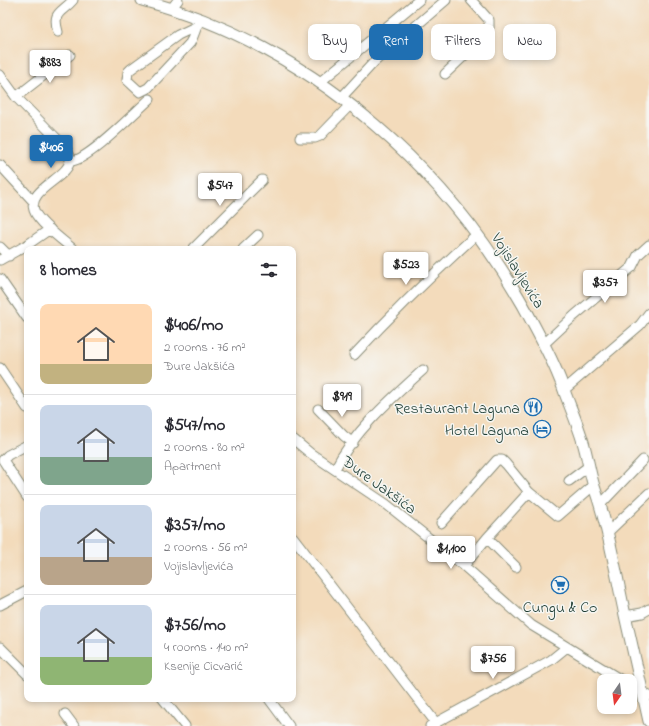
<!DOCTYPE html>
<html lang="en">
<head>
<meta charset="utf-8">
<style>
	:root { --surface:#fff; --page:#f2f2f3; --text:#2b2b33; --muted:#7c7c81; --line:#e1e1e2; --accent:#1f6fb2 }
	body { margin:0; font-family:"Indie Flower",sans-serif; background:var(--page); color:var(--text); height:100vh; display:flex; flex-direction:column; font-size:15px; white-space:nowrap }
	* { box-sizing:border-box; margin:0 }
	p { font-size:13px; color:var(--muted) }
	.icon { flex:none; width:22px; height:22px; fill:none; stroke:currentColor; stroke-width:2; stroke-linecap:round; stroke-linejoin:round }
	.map { position:relative; flex:1; overflow:hidden }
	.sheet { position:absolute; left:24px; top:246px; width:272px; height:456px; display:flex; flex-direction:column; background:var(--surface); border-radius:8px; box-shadow:0 2px 6px #0003 }
	.sheet>* { flex:none }
	.top-card { position:absolute; left:308px; top:24px; width:281px; height:36px; display:flex; gap:8px }
	.needle { width:26px; rotate:194deg }
	.tools { position:absolute; left:597px; top:674px; display:grid; gap:8px }
	.tools a { display:grid; place-items:center; width:40px; height:40px; border-radius:8px; background:var(--surface); box-shadow:0 2px 6px #0003; font-size:20px }
	.price { position:absolute; translate:-50% -34px; padding:0 9px; border-radius:4px; background:#fff; color:#222; font-size:13px; line-height:26px; filter:drop-shadow(0 1px 2px #0008) }
	.price::after { content:''; position:absolute; left:50%; top:24px; width:12px; height:9px; margin-left:-6px; background:inherit; clip-path:polygon(0 0,100% 0,50% 100%) }
	.price.on { background:var(--accent); color:#fff }
	ul { padding:0; list-style:none }
	li { display:flex; align-items:center; gap:12px; height:100px; padding:0 16px }
	li+li { border-top:1px solid var(--line) }
	li span { display:grid; place-items:center; flex:none; width:112px; height:80px; border-radius:8px; color:#555 }
	li>.icon { margin-inline-start:auto }
	span .icon { width:48px; height:48px; fill:#fffc; stroke-width:1 }
	li b { font-size:17px }
	h2 { display:flex; justify-content:space-between; align-items:center; height:48px; padding:0 16px; font-size:17px }
	.tag { padding:0 14px; border-radius:8px; background:var(--surface); box-shadow:0 2px 6px #0003; font-size:14px; line-height:36px }
	.tag.on { background:var(--accent); color:#fff }
	.map>svg:first-child { display:block }
</style>
</head>
<body>
<div class="map">
<svg width="649" height="726" viewBox="0 0 649 726">
	<rect width="100%" height="100%" fill="#f6f6f2"/>
	<filter id="ink" filterUnits="userSpaceOnUse"><feTurbulence type="fractalNoise" baseFrequency=".025" numOctaves="2"/><feDisplacementMap in="SourceGraphic" scale="8" xChannelSelector="R" yChannelSelector="G"/><feConvolveMatrix kernelMatrix="1 2 1 2 8 2 1 2 1" color-interpolation-filters="sRGB"/></filter>
	<filter id="wash" filterUnits="userSpaceOnUse"><feTurbulence type="fractalNoise" baseFrequency=".012" numOctaves="4" result="noise"/><feDisplacementMap in="SourceGraphic" scale="16" xChannelSelector="R" yChannelSelector="G"/><feGaussianBlur stdDeviation="0.9" result="paint"/><feColorMatrix in="noise" values="0 0 0 0 0 0 0 0 0 0 0 0 0 0 0 0 0 1.4 0 .05"/><feComposite in="paint" operator="in"/></filter>
	<g filter="url(#wash)">
		<rect width="100%" height="100%" fill="#f3dbbb"/>
	</g>
	<g filter="url(#ink)">
		<g fill="none" stroke-linecap="round" stroke-linejoin="round">
			<defs>
				<path id="minor" d="M 172,8 L 178,0
					M 195,27 L 178,35 L 131,69 L 128,72 L 127,80 L 140,92 L 148,88 L 190,43 C 195,35 195,27 201,19
					M 58,32 C 52,11 61,14 73,0
					M 445,74 L 487,34 L 489,27 L 489,20 L 471,0
					M 0,75 L 16,97 L 66,148 C 68,152 71,156 70,160 C 69,178 27,189 34,210 C 37,221 63,241 73,249
					M 319,83 L 419,0
					M 16,97 L 70,55
					M 341,98 L 375,61 L 446,0
					M 300,138 L 315,138 L 320,136 L 350,105
					M 71,161 C 88,161 135,112 150,99
					M 0,165 L 34,202
					M 0,247 L 9,256
					M 193,249 L 262,180
					M 243,249 L 258,235
					M 0,260 L 27,245 L 50,229
					M 0,279 L 27,318
					M 544,344 L 574,316 L 632,267 L 638,255 L 649,245
					M 354,355 C 393,313 434,273 477,234
					M 0,368 L 27,408
					M 564,390 L 640,325 L 649,313
					M 318,409 L 344,436 L 353,443
					M 293,439 L 310,453 L 386,504 L 464,566 L 531,625 L 623,681
					M 27,445 L 8,455 L 3,460 L 27,497
					M 335,469 C 354,431 392,398 423,370
					M 569,481 L 589,466
					M 600,505 L 643,460
					M 441,523 L 497,460 L 502,460 L 506,464 L 529,492
					M 607,533 L 649,493
					M 293,537 L 436,723
					M 487,538 L 516,567
					M 464,566 L 487,538 L 529,492 L 558,516 L 594,485
					M 0,605 L 27,591
					M 625,616 L 642,613 L 649,609
					M 0,647 L 27,674
					M 630,685 L 649,696
					M 163,699 L 185,726
					M 269,699 L 289,726
					M 65,714 L 74,726
					M 430,726 L 551,660 L 567,647"/>
				<path id="major" d="M 142,0 C 314,46 458,175 538,333 C 548,352 558,372 565,393 C 571,409 578,425 583,442 C 587,455 589,469 593,483 C 595,490 598,498 600,505 C 611,541 617,579 625,615 C 633,651 641,686 649,721"/>
			</defs>
			<use href="#minor" stroke="#898c78" stroke-width="11"/>
			<use href="#major" stroke="#898c78" stroke-width="13"/>
			<use href="#minor" stroke="#fff" stroke-width="9"/>
			<use href="#major" stroke="#fff" stroke-width="11"/>
		</g>
	</g>
	<defs>
		<symbol id="restaurant-ring" viewBox="-11 -11 22 22"><circle r="9.5" fill="#f6f6f2" stroke="#1f6fb2" stroke-width="1.5"/><path d="M-5-6h1v4h1v-4h1v4h1v-4h1v5L-1.5 .5V6h-2V.5L-5-1ZM5-6V6H3V1.5H1.5Q1.5-4 5-6Z" fill="#1f6fb2"/></symbol>
		<symbol id="hotel-ring" viewBox="-11 -11 22 22"><circle r="9.5" fill="#f6f6f2" stroke="#1f6fb2" stroke-width="1.5"/><path d="M-6-4.5h1.5V1H6V5H4.5V3h-9V5H-6ZM-4 0a1.8 1.8 0 1 1 3.6 0ZM.5 0V-2.5h3Q6-2.5 6 0Z" fill="#1f6fb2"/></symbol>
		<symbol id="supermarket-ring" viewBox="-11 -11 22 22"><circle r="9.5" fill="#f6f6f2" stroke="#1f6fb2" stroke-width="1.5"/><path d="M-6-5.5h2.5l.6 2H6L4.5 2H-2.5L-4.4-4H-6ZM-1.5 3.2a1.3 1.3 0 1 0 .1 0ZM3 3.2a1.3 1.3 0 1 0 .1 0Z" fill="#1f6fb2"/></symbol>
	</defs>
	<g fill-rule="evenodd">
		<use href="#restaurant-ring" x="523" y="397" width="20" height="20"/>
		<use href="#hotel-ring" x="532" y="419" width="20" height="20"/>
		<use href="#supermarket-ring" x="550" y="575" width="20" height="20"/>
	</g>
	<g text-anchor="middle" stroke-width="3" stroke-linejoin="round" paint-order="stroke">
		<g font-size="16" fill="#1f3d34" stroke="#f6f6f2">
			<text transform="translate(519 270) rotate(58)" y="6">Vojislavljevića</text>
			<text transform="translate(380 484) rotate(36)" y="6">Đure Jakšića</text>
		</g>
		<g font-size="16" fill="#1f3d34" stroke="#f6f6f2" text-anchor="end">
			<text x="520" y="413">Restaurant Laguna</text>
			<text x="529" y="435">Hotel Laguna</text>
			<text x="560" y="612" text-anchor="middle">Cungu &amp; Co</text>
		</g>
	</g>
</svg>
<div class="tools">
<a><svg class="needle" viewBox="-14 -14 28 28"><path d="M0-13l5 13h-10z" fill="#e53935"/><path d="M0 13l5-13h-10z" fill="#7c7c81"/></svg></a>
</div>
<b class="price" style="left:50px;top:84px">$883</b>
<b class="price on" style="left:51px;top:169px">$406</b>
<b class="price" style="left:220px;top:207px">$547</b>
<b class="price" style="left:406px;top:286px">$523</b>
<b class="price" style="left:605px;top:304px">$357</b>
<b class="price" style="left:342px;top:418px">$919</b>
<b class="price" style="left:451px;top:570px">$1,100</b>
<b class="price" style="left:493px;top:680px">$756</b>
<div class="top-card">
<a class="tag">Buy</a>
<a class="tag on">Rent</a>
<a class="tag">Filters</a>
<a class="tag">New</a>
</div>
<section class="sheet">
<h2>8 homes<svg class="icon" aria-label="filters" viewBox="0 0 24 24"><path d="M4 7h16M4 17h16"/><circle cx="9" cy="7" r="2"/><circle cx="15" cy="17" r="2"/></svg></h2>
<ul>
<li><span style="background:linear-gradient(#ffd9b3 75%,#c2b280 0)"><svg class="icon" aria-label="home" viewBox="0 0 24 24"><path d="M3 11l9-7 9 7M6 9v11h12V9"/></svg></span><div><b>$406/mo</b><p>2 rooms · 76 m²</p><p>Đure Jakšića</p></div></li>
<li><span style="background:linear-gradient(#c9d6e8 65%,#7fa58c 0)"><svg class="icon" aria-label="home" viewBox="0 0 24 24"><path d="M3 11l9-7 9 7M6 9v11h12V9"/></svg></span><div><b>$547/mo</b><p>2 rooms · 80 m²</p><p>Apartment</p></div></li>
<li><span style="background:linear-gradient(#c9d6e8 65%,#b9a48a 0)"><svg class="icon" aria-label="home" viewBox="0 0 24 24"><path d="M3 11l9-7 9 7M6 9v11h12V9"/></svg></span><div><b>$357/mo</b><p>2 rooms · 56 m²</p><p>Vojislavljevića</p></div></li>
<li><span style="background:linear-gradient(#c9d6e8 65%,#8fb573 0)"><svg class="icon" aria-label="home" viewBox="0 0 24 24"><path d="M3 11l9-7 9 7M6 9v11h12V9"/></svg></span><div><b>$756/mo</b><p>4 rooms · 140 m²</p><p>Ksenije Cicvarić</p></div></li>
</ul>
</section>
</div>
</body>
</html>
